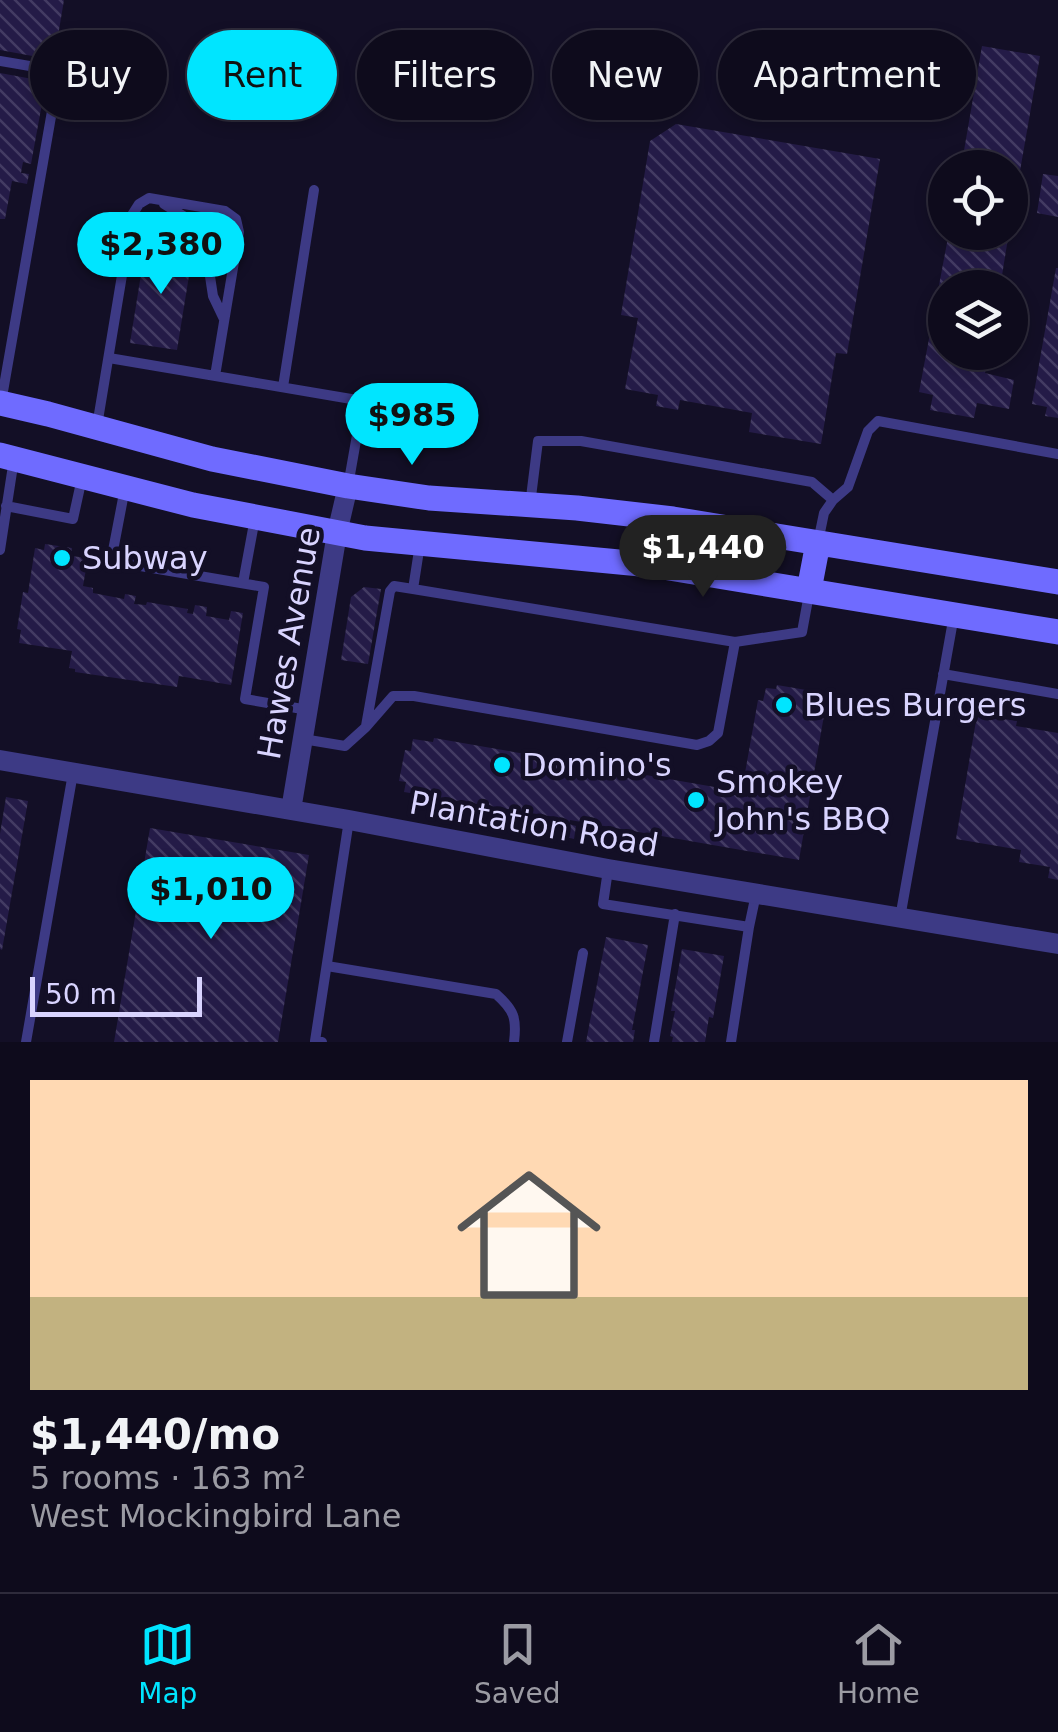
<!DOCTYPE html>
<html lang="en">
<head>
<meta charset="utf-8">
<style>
	:root { --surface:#0e0b1c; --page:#171425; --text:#f1f3f6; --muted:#9b9ba3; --line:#2e2b3b; --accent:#00e5ff }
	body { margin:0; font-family:"DejaVu Sans",sans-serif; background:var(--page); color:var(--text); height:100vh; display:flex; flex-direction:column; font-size:38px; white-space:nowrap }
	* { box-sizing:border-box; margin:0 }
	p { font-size:32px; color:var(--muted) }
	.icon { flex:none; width:55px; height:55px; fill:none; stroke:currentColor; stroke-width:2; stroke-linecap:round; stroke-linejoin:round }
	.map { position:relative; height:1042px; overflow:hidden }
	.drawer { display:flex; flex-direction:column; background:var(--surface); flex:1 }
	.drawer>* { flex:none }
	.top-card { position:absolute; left:30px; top:30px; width:1000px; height:90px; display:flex; gap:20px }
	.fabs { position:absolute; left:928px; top:150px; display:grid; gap:20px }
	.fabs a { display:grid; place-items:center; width:100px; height:100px; border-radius:50%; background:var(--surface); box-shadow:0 5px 15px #0003,0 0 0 2px var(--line); font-size:50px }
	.scale { position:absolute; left:30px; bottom:25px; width:172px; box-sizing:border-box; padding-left:10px; border:5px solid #d9d4ff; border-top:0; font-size:28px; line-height:35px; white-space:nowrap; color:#d9d4ff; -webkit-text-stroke:8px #130f26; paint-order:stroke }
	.price { position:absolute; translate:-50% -85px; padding:0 22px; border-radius:35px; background:var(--accent); color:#111; font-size:32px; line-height:65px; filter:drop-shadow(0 2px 5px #0008) }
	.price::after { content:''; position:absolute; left:50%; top:60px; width:30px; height:22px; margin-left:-15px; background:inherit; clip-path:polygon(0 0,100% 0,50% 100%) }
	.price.selected { background:#222; color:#fff }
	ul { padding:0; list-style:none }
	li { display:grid; align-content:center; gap:20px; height:530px; padding:0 30px }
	li span { display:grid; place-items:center; height:310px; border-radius:0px; color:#555 }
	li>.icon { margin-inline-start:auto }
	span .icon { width:180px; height:180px; fill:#fffc; stroke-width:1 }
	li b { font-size:42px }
	.chip { padding:0 35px; border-radius:45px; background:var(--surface); box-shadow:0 5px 15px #0003,0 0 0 2px var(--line); font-size:35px; line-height:90px }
	.chip.selected { background:var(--accent); color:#111 }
	.dock { display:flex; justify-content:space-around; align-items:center; height:140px; border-top:2px solid var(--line); background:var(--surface); font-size:28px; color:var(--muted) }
	.dock a { display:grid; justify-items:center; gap:5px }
	.dock .selected { color:var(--accent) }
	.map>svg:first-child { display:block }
</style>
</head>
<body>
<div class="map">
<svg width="1058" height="1042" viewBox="0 0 1058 1042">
	<defs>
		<pattern id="building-back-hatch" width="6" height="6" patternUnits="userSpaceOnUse" patternTransform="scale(2.5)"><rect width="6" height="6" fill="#241b47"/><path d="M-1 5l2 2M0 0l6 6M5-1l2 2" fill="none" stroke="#433b63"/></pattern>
	</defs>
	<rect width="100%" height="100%" fill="#130f26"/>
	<path fill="url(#building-back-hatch)" d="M 0,0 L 64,0 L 54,60 L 0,50 Z
		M 982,46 L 1040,56 L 1012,217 L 1010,217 L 1010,168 L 961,168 Z
		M 0,73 L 38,80 L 37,85 L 45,87 L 31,164 L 23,162 L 21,173 L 29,174 L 27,184 L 12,181 L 5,219 L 0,219 Z
		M 676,124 L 880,159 L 847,354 L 836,353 L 821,444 L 749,432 L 752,413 L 680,400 L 678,410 L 656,406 L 658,395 L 625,389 L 638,318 L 621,315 L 650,141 Z
		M 1043,174 L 1058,176 L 1058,217 L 1037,213 Z
		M 949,232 L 1009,232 L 1000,288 L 945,288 L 945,352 L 988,352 L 985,373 L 1014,380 L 1009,409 L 977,403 L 974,418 L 930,410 L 933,395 L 919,392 Z
		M 146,243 L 193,251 L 177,350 L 130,343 Z
		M 1056,268 L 1058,268 L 1058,418 L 1045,416 L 1047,407 L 1032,404 Z
		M 45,544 L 72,548 L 71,556 L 88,558 L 83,586 L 93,588 L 93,593 L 124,599 L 125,594 L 136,596 L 134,604 L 146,605 L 147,602 L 188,609 L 187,613 L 193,614 L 195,605 L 207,607 L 206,616 L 229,620 L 231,611 L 243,613 L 231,685 L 179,676 L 177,687 L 75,672 L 75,669 L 69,668 L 72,651 L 19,643 L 21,630 L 17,629 L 23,592 L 28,593 L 35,548 L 44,550 Z
		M 364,587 L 381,589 L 368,664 L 341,660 L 351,597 Z
		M 777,685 L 818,692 L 817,696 L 827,698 L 799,860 L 570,820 L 569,824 L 576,826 L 574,839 L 566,837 L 567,829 L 556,827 L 555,817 L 404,792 L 406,782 L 399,781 L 405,750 L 411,751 L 413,739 L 433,742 L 434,738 L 726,789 L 726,793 L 747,797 L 749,785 L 743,784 L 758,700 L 763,701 L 766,688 L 776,689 Z
		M 977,715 L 1017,721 L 1016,726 L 1058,733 L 1058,880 L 1048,878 L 1050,867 L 1019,862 L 1021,850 L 956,839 Z
		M 6,797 L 28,801 L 2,950 L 0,949 L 0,834 Z
		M 150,828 L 309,855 L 278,1042 L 114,1042 Z
		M 606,937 L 648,945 L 632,1030 L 635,1030 L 633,1042 L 586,1042 Z
		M 682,949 L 724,956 L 713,1018 L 709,1017 L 705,1042 L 672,1042 L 673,1037 L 670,1036 L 675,1011 L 671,1011 Z"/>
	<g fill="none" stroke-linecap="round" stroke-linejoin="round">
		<path stroke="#3d3a85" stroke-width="10" d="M 0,61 L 59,71 L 1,403
			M 164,204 L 193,222 L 204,237 L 213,296 L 224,319
			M 109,358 L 363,401 L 348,486
			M 283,387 L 314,190
			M 97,426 L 132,215 L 139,204 L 149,198 L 225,211 L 236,219 L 239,232 L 215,376
			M 125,488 L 111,561 L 264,587 L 245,699 L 308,710
			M 530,505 L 538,441 L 581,441 L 812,482 L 833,500
			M 6,506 L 73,519 L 82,478
			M 818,542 L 824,513 L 833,500 L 848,487 L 868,431 L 878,421 L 1058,454
			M 420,544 L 413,589 L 735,642
			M 0,550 L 14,459
			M 243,583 L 255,518
			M 943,674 L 1058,694
			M 366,726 L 390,591 L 394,586 L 413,589
			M 303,739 L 345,746 L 366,727 L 393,696 L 414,696 L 697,745 L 709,741 L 718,733 L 735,642 L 802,632 L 809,594
			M 608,870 L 603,904 L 749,927 L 731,1042
			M 900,918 L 954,615
			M 749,927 L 756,894
			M 327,966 L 496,994 C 514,1010 517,1018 514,1042
			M 26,1042 L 73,773
			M 322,1042 L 315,1041 L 349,820
			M 567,1042 L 583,953
			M 654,1042 L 675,914"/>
		<path stroke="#3d3a85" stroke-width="20" d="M 0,760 L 349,820 L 608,869 L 1058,944
			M 291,810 L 337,533 L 348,486"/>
		<path stroke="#6f6bff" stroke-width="25" d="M 0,403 L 48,414 L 212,459 L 348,486 L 429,498 L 577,508 L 673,519 L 1058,582
			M 0,455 L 193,505 L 365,538 L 651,565 L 1058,632
			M 809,590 L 818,543"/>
	</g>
	<g fill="#00e5ff" stroke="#130f26" stroke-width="4">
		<circle cx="62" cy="558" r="10"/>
		<circle cx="784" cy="705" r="10"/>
		<circle cx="502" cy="765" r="10"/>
		<circle cx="696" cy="800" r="10"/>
	</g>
	<g text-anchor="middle" stroke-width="9" stroke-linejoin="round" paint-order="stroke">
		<g font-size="32" fill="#d9d4ff" stroke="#130f26" text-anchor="start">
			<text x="82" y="569">Subway</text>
			<text x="804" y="716">Blues Burgers</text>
			<text x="522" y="776">Domino's</text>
			<text x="716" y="793">Smokey<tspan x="716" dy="37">John's BBQ</tspan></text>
		</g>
		<g font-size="32" fill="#d9d4ff" stroke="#130f26">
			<text transform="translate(289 643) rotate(-80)" y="11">Hawes Avenue</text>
			<text transform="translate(534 824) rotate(10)" y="11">Plantation Road</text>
		</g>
	</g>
</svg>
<div class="fabs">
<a><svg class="icon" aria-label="locate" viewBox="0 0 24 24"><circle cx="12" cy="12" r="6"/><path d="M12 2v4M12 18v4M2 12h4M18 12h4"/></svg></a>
<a><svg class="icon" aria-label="layers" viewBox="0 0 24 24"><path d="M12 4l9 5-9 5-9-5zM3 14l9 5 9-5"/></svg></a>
</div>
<div class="scale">50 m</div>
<b class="price" style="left:161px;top:297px">$2,380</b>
<b class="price" style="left:412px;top:468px">$985</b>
<b class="price selected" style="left:703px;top:600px">$1,440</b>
<b class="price" style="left:211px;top:942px">$1,010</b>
<div class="top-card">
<a class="chip">Buy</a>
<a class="chip selected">Rent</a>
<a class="chip">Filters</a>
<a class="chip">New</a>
<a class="chip">Apartment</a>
</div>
</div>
<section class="drawer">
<ul>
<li><span style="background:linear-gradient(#ffd9b3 70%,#c2b280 0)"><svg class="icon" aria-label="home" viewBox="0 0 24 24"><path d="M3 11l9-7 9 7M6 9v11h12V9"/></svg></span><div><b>$1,440/mo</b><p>5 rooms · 163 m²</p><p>West Mockingbird Lane</p></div></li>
</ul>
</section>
<nav class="dock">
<a class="selected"><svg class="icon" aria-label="map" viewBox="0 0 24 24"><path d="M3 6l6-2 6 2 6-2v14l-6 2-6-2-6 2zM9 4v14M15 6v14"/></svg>Map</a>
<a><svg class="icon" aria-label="saved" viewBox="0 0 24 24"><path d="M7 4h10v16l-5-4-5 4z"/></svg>Saved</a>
<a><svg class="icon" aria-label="home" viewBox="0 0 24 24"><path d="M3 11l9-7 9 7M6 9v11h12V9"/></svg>Home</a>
</nav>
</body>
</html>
